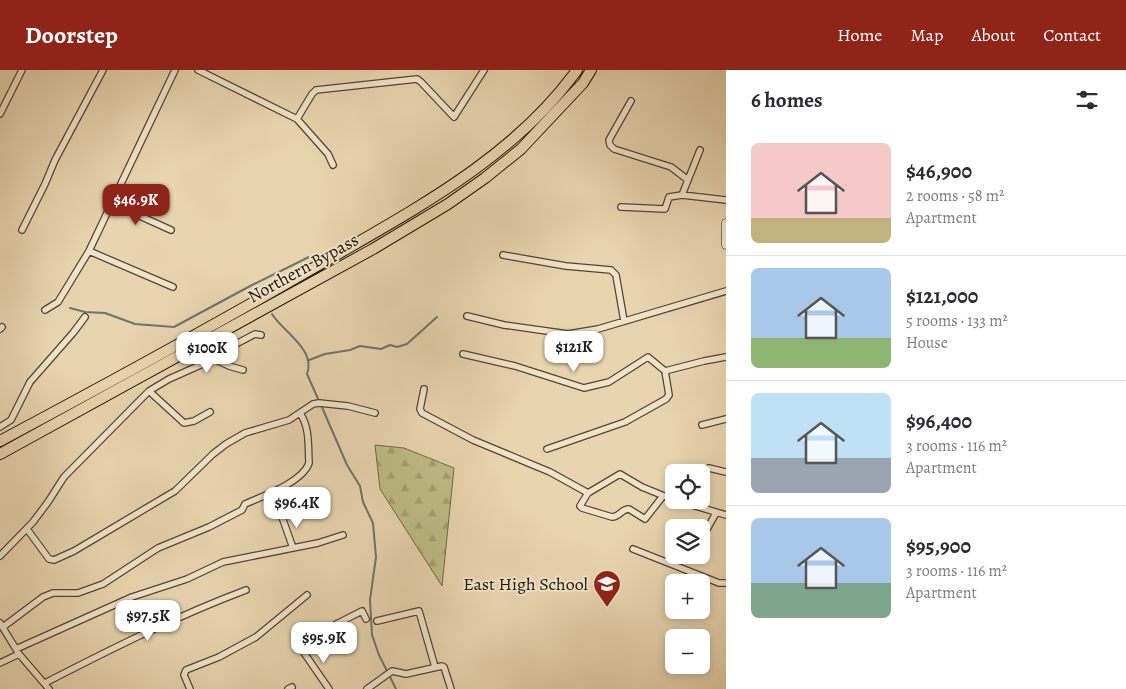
<!DOCTYPE html>
<html lang="en">
<head>
<meta charset="utf-8">
<style>
	:root { --surface:#fff; --page:#f7f7f7; --text:#2b2b33; --muted:#7c7c81; --line:#e1e1e2; --accent:#8f2418 }
	body { margin:0; font-family:Alegreya,serif; background:var(--page); color:var(--text); height:100vh; display:flex; flex-direction:column; font-size:19px; white-space:nowrap }
	* { box-sizing:border-box; margin:0 }
	p { font-size:16px; color:var(--muted) }
	.icon { flex:none; width:28px; height:28px; fill:none; stroke:currentColor; stroke-width:2; stroke-linecap:round; stroke-linejoin:round }
	.map { position:relative; flex:1; overflow:hidden }
	.details { display:flex; flex-direction:column; background:var(--surface); width:400px }
	.details>* { flex:none }
	.controls { position:absolute; left:665px; top:394px; display:grid; gap:10px }
	.controls a { display:grid; place-items:center; width:45px; height:45px; border-radius:8px; background:var(--surface); box-shadow:0 2px 8px #0003; font-size:25px }
	.price { position:absolute; translate:-50% -42px; padding:0 11px; border-radius:10px; background:#fff; color:#222; font-size:16px; line-height:32px; filter:drop-shadow(0 1px 2px #0008) }
	.price::after { content:''; position:absolute; left:50%; top:30px; width:15px; height:11px; margin-left:-8px; background:inherit; clip-path:polygon(0 0,100% 0,50% 100%) }
	.price.active { background:var(--accent); color:#fff }
	ul { padding:0; list-style:none }
	li { display:flex; align-items:center; gap:15px; height:125px; padding:0 25px }
	li+li { border-top:1px solid var(--line) }
	li span { display:grid; place-items:center; flex:none; width:140px; height:100px; border-radius:8px; color:#555 }
	li>.icon { margin-inline-start:auto }
	span .icon { width:60px; height:60px; fill:#fffc; stroke-width:1 }
	li b { font-size:21px }
	h2 { display:flex; justify-content:space-between; align-items:center; height:60px; padding:0 25px; font-size:21px }
	header { display:flex; align-items:center; gap:30px; box-sizing:border-box; height:70px; padding:0 25px; background:var(--accent); color:#fff }
	header strong { font-size:24px }
	nav { display:flex; gap:28px; margin-inline-start:auto; font-size:18px }
	main { display:flex; flex:1; min-height:0 }
	.map>svg:first-child { display:block }
</style>
</head>
<body>
<header>
<strong>Doorstep</strong>
<nav><a>Home</a><a>Map</a><a>About</a><a>Contact</a></nav>
</header>
<main>
<div class="map">
<svg width="726" height="619" viewBox="0 0 726 619">
	<defs>
		<pattern id="forest-firs" width="22" height="20" patternUnits="userSpaceOnUse" patternTransform="scale(1.25)"><rect width="22" height="20" fill="#bdbb86"/><path d="M5 1l3.5 6h-7zM16 11l3.5 6h-7z" fill="#a2a072"/></pattern>
	</defs>
	<rect width="100%" height="100%" fill="#e8d4af"/>
	<filter id="stains"><feTurbulence type="fractalNoise" baseFrequency=".004" numOctaves="4"/><feColorMatrix values="0 0 0 0 .2 0 0 0 0 .09 0 0 0 0 .02 0 0 0 .5 -.17"/></filter>
	<radialGradient id="worn" r=".72"><stop offset=".6" stop-color="#630" stop-opacity="0"/><stop offset="1" stop-color="#630" stop-opacity=".3"/></radialGradient>
	<path fill="url(#forest-firs)" stroke="#706844" d="M 375,375 L 404,378 L 454,398 L 442,516 L 380,419 Z"/>
	<g fill="none" stroke-linecap="round" stroke-linejoin="round">
		<path stroke="#6c756f" stroke-width="2" d="M 70,238 L 85,242 L 105,243 L 135,254 L 174,257 L 252,215 L 309,187
			M 272,244 C 283,262 316,279 307,304 L 319,331
			M 309,290 L 325,284 L 350,280 L 360,276 L 381,279 L 390,275 L 397,277 L 407,274 L 437,247
			M 321,335 L 347,395 L 360,416 L 363,432 L 373,453 L 376,487 L 370,530 L 372,565 L 379,585 L 396,619"/>
		<defs>
			<path id="street" d="M 198,0 L 297,49 L 312,24 L 316,20 L 417,9 L 421,12 L 454,47 L 484,0
				M 631,31 L 609,70 L 610,75 L 614,79 L 671,97 L 688,110
				M 0,44 L 22,0
				M 297,49 L 328,84 L 333,95
				M 682,125 L 700,80
				M 111,133 L 171,160
				M 621,137 L 665,139 L 669,127 L 682,125 L 726,130
				M 22,160 L 45,114 L 55,90 L 103,0
				M 89,181 L 173,217
				M 503,185 L 566,196 L 611,200 L 616,205 L 624,251
				M 45,240 L 58,232 L 89,181 L 175,0
				M 467,246 L 504,255 L 568,264 L 598,259 L 726,221
				M 0,259 L 2,257
				M 463,284 L 515,296 L 584,318 L 609,312 L 648,287 L 665,301 L 669,325 L 666,329 L 625,352 L 547,379
				M 212,288 L 229,296 L 243,300
				M 665,301 L 704,291 L 726,287
				M 424,319 L 420,339 L 422,343 L 473,370 L 550,402 L 588,423
				M 149,321 L 169,309 L 205,293 L 219,283 L 255,264 L 261,265
				M 702,355 L 726,349
				M 0,357 L 11,350 L 30,312 L 73,263 L 85,247
				M 709,398 L 726,402
				M 663,426 L 645,449 L 629,439 C 621,439 620,447 612,447 L 582,438 L 580,436 L 588,423 L 620,404 L 642,417 L 674,430
				M 675,430 L 726,445
				M 282,447 L 293,478
				M 27,459 L 49,489 L 54,490 L 74,481 L 175,421 L 213,384 L 226,374 L 245,363 L 289,350 L 313,334 L 319,333 L 348,336 L 375,343
				M 701,470 L 716,443
				M 633,479 L 719,513 L 726,513
				M 0,486 L 33,452 L 48,432 L 64,407 L 149,321 L 184,353 L 194,351 L 210,342
				M 691,487 L 692,485
				M 377,551 L 419,541 L 435,597
				M 0,553 L 19,584 L 49,619
				M 3,557 L 43,527 L 53,523 L 78,523 L 103,514 L 158,478 L 209,457 L 242,440 L 245,434 C 263,426 303,412 309,393 C 308,376 310,358 300,343
				M 16,579 L 132,527 L 187,509 L 223,492 L 318,473 L 343,465
				M 0,593 L 19,584
				M 45,613 C 111,579 177,546 246,520
				M 190,619 L 184,605 L 186,600 L 219,587 L 256,567 L 307,525
				M 288,619 L 292,617
				M 329,619 L 300,577 L 299,573 L 362,541 L 366,549
				M 367,619 L 392,601 L 406,604 L 442,596 L 444,597 L 451,619"/>
			<path id="secondary" d="M 726,153 L 726,175"/>
			<path id="highway" d="M 0,371 C 107,314 213,256 317,196 C 411,141 512,90 577,0
				M 0,384 L 373,179 L 448,134 L 485,108 L 521,79 L 583,13 L 591,0"/>
		</defs>
		<use href="#street" stroke="#54452e" stroke-width="8"/>
		<use href="#secondary" stroke="#221503" stroke-width="9"/>
		<use href="#highway" stroke="#221503" stroke-width="12"/>
		<use href="#street" stroke="#f0e3cb" stroke-width="5.5"/>
		<use href="#secondary" stroke="#f0e3cb" stroke-width="8"/>
		<use href="#highway" stroke="#e8d4af" stroke-width="10"/>
	</g>
	<defs>
		<symbol id="school-pin" viewBox="-11 -11 22 30"><path d="M0 17L-7.5 6A9.5 9.5 0 1 1 7.5 6Z" fill="#8f2418" stroke="#f0e3cb"/><path d="M0-5L7-2L0 1L-7-2ZM-4 1L0 2.5L4 1V4Q0 6-4 4Z" fill="#fff"/></symbol>
	</defs>
	<g fill-rule="evenodd">
		<use href="#school-pin" x="591" y="498" width="32" height="43"/>
	</g>
	<g text-anchor="middle" stroke-width="4" stroke-linejoin="round" paint-order="stroke">
		<g font-size="18" fill="#221503" stroke="#f0e3cb">
			<text transform="translate(303 198) rotate(-29)" y="6">Northern Bypass</text>
		</g>
		<g font-size="18" fill="#221503" stroke="#f0e3cb" text-anchor="end">
			<text x="588" y="520">East High School</text>
		</g>
	</g>
	<rect width="100%" height="100%" filter="url(#stains)"/>
	<rect width="100%" height="100%" fill="url(#worn)"/>
</svg>
<div class="controls">
<a><svg class="icon" aria-label="locate" viewBox="0 0 24 24"><circle cx="12" cy="12" r="6"/><path d="M12 2v4M12 18v4M2 12h4M18 12h4"/></svg></a>
<a><svg class="icon" aria-label="layers" viewBox="0 0 24 24"><path d="M12 4l9 5-9 5-9-5zM3 14l9 5 9-5"/></svg></a>
<a>+</a>
<a>−</a>
</div>
<b class="price active" style="left:136px;top:156px">$46.9K</b>
<b class="price" style="left:574px;top:303px">$121K</b>
<b class="price" style="left:207px;top:304px">$100K</b>
<b class="price" style="left:297px;top:459px">$96.4K</b>
<b class="price" style="left:148px;top:572px">$97.5K</b>
<b class="price" style="left:324px;top:594px">$95.9K</b>
</div>
<section class="details">
<h2>6 homes<svg class="icon" aria-label="filters" viewBox="0 0 24 24"><path d="M4 7h16M4 17h16"/><circle cx="9" cy="7" r="2"/><circle cx="15" cy="17" r="2"/></svg></h2>
<ul>
<li><span style="background:linear-gradient(#f6c9c9 75%,#c2b280 0)"><svg class="icon" aria-label="home" viewBox="0 0 24 24"><path d="M3 11l9-7 9 7M6 9v11h12V9"/></svg></span><div><b>$46,900</b><p>2 rooms · 58 m²</p><p>Apartment</p></div></li>
<li><span style="background:linear-gradient(#a9c7e8 70%,#8fb573 0)"><svg class="icon" aria-label="home" viewBox="0 0 24 24"><path d="M3 11l9-7 9 7M6 9v11h12V9"/></svg></span><div><b>$121,000</b><p>5 rooms · 133 m²</p><p>House</p></div></li>
<li><span style="background:linear-gradient(#bfe0f5 65%,#9aa5b1 0)"><svg class="icon" aria-label="home" viewBox="0 0 24 24"><path d="M3 11l9-7 9 7M6 9v11h12V9"/></svg></span><div><b>$96,400</b><p>3 rooms · 116 m²</p><p>Apartment</p></div></li>
<li><span style="background:linear-gradient(#a9c7e8 65%,#7fa58c 0)"><svg class="icon" aria-label="home" viewBox="0 0 24 24"><path d="M3 11l9-7 9 7M6 9v11h12V9"/></svg></span><div><b>$95,900</b><p>3 rooms · 116 m²</p><p>Apartment</p></div></li>
</ul>
</section>
</main>
</body>
</html>
